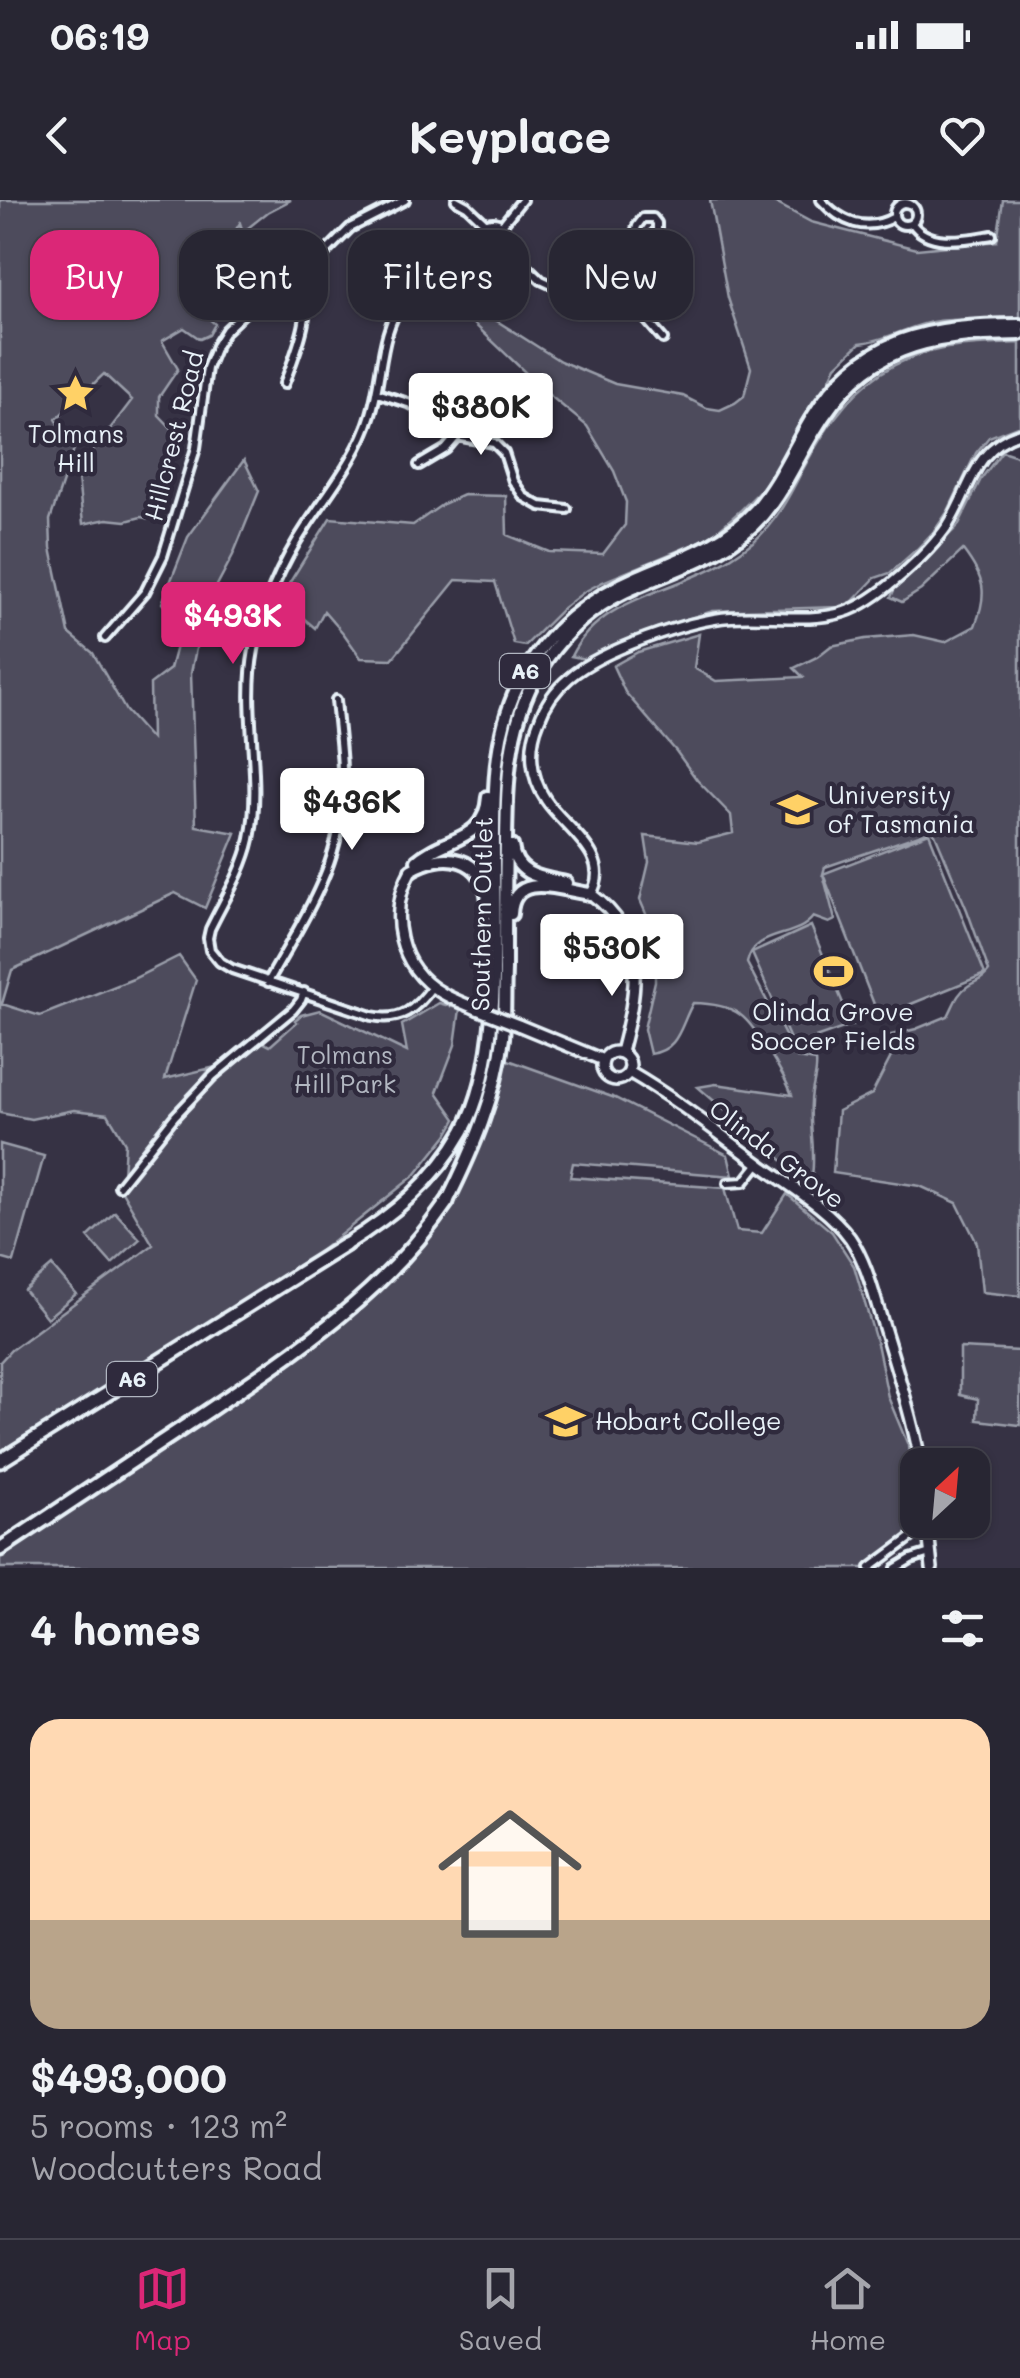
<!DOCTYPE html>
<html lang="en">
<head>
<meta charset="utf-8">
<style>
	:root { --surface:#282633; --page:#302e3b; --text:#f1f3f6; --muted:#a5a5ac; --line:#44434e; --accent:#db2777 }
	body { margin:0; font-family:Mali,sans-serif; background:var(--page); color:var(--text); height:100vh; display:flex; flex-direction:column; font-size:38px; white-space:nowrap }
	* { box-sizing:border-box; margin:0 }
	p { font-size:32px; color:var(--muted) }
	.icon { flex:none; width:55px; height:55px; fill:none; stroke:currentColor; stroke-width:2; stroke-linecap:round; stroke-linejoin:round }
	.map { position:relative; height:1368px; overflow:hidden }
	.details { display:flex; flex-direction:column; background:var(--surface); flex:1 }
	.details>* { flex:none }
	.guide { position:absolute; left:30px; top:30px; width:960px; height:90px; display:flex; gap:20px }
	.needle { width:65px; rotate:26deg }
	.tools { position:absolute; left:900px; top:1248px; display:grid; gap:20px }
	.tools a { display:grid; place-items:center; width:90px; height:90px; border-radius:20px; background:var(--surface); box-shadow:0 2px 8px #0004,0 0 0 2px var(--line); font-size:50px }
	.price { position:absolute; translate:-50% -85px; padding:0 22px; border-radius:10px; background:#fff; color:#222; font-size:32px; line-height:65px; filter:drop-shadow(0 2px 5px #0008) }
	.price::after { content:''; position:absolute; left:50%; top:60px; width:30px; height:22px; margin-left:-15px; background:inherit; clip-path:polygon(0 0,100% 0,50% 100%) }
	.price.selected { background:var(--accent); color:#fff }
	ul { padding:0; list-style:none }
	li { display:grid; align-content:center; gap:20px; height:530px; padding:0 30px }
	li+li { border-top:2px solid var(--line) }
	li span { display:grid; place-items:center; height:310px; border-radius:30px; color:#555 }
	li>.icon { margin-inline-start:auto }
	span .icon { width:180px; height:180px; fill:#fffc; stroke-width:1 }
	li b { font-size:42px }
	h2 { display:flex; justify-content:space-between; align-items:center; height:120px; padding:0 30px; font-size:42px }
	.chip { padding:0 35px; border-radius:30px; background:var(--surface); box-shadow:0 2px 8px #0004,0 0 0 2px var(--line); font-size:35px; line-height:90px }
	.chip.selected { background:var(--accent); color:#fff }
	.status { display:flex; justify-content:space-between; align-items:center; height:70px; padding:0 50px; background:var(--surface); direction:ltr }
	.status svg { height:28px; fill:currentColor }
	header { display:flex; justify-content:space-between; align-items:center; height:130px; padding:0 30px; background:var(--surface); font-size:45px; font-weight:700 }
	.tabs { display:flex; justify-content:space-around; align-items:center; height:140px; border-top:2px solid var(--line); background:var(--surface); font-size:28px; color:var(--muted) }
	.tabs a { display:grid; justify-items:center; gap:5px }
	.tabs .selected { color:var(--accent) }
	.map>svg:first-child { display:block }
</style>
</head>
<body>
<div class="status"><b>06:19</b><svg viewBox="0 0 49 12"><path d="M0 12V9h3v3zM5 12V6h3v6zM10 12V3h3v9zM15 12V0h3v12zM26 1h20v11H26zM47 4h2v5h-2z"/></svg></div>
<header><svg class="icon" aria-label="back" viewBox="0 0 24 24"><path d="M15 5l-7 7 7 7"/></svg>Keyplace<svg class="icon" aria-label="heart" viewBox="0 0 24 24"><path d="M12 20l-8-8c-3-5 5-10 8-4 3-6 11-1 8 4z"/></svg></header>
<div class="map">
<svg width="1020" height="1368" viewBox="0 0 1020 1368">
	<rect width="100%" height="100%" fill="#363244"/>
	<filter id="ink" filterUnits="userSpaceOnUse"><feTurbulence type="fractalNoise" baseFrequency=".01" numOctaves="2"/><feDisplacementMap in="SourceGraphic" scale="20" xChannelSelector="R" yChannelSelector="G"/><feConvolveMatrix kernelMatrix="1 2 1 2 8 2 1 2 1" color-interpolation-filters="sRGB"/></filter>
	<g filter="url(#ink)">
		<path fill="#4d4b5c" stroke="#9a9eaa" stroke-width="2.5" d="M 0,0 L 291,0 L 268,12 L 243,32 L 240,23 L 219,57 L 203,113 L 215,124 L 209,135 L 200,139 L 184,128 L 162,141 L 178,169 L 159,197 L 159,215 L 181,238 L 180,254 L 170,258 L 169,269 L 163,276 L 166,291 L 151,319 L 141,317 L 126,321 L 107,319 L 83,324 L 78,278 L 94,250 L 132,200 L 104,174 L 56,219 L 74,249 L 50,320 L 51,348 L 69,433 L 93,453 L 126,511 L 151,539 L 150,484 L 170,469 L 181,427 L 162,403 L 188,337 L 244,260 L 259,291 L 233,355 L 204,410 L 191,473 L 196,626 L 236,633 L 205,708 L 175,693 L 12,770 L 2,804 L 40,816 L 133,779 L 179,756 L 196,780 L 165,879 L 211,868 L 123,976 L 125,943 L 108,914 L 74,910 L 31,919 L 0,913 Z
			M 710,0 L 770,0 L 811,22 L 917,49 L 997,41 L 1003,0 L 1020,0 L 1020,119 C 993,120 965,118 938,121 C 911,124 887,141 860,143 L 836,166 L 825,189 L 812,204 L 799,224 L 775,270 L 760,291 L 741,310 L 716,332 L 701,341 L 603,382 L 584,392 L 562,409 L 525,446 L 514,444 L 495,382 L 456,380 L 392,459 L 361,458 L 344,434 L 324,411 L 315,428 L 280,398 L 330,318 L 413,325 L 443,304 L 463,295 L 506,296 L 507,335 L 549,352 L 603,354 L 625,325 L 626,302 L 614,271 L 587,226 L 548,194 L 468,118 L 478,109 L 560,161 L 615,184 L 683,196 L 707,208 L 720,210 L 735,203 L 744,196 L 751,168 L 728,98 Z
			M 1020,143 L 1020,225 L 989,237 L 976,253 L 948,311 L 935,330 L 917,349 L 890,373 L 875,378 L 852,402 L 839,407 L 713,411 L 657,428 L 585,459 L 571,456 C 597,404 654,395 702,373 C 721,365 738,354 754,341 C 775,323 789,297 801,273 C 822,234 844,198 881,173 C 924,144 971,145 1020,143 Z
			M 1002,251 L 1020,257 L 1020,1096 L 982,1092 L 977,1043 L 957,1003 L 920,986 L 833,973 L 838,911 L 872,894 L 893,853 L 891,835 L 916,829 L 948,816 C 954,805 957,793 968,786 C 977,780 982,781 989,771 L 967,710 L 935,634 L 931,631 L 825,667 L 823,674 L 929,633 L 985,774 L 879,817 L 823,674 L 835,720 L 829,723 L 813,717 C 796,740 754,729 747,763 L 797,858 L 816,861 C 818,875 811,887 811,902 C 809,926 816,952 812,975 L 788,965 L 698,887 L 716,884 L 792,895 C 786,879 778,866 769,852 C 746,816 739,804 693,803 C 680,825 680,850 650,854 L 644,829 L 655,781 L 655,757 L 653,730 L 640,700 L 649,662 L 645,636 L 698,642 L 733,633 L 731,615 L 697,580 L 676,551 L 625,492 L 613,466 L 638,452 L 699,434 L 694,468 L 716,481 L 803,477 L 794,468 L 817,457 L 831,446 L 865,439 L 914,435 L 945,442 L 975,426 C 988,393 985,379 963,350 L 921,390 L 902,402 L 891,397 L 895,388 L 958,326 L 981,279 Z
			M 811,726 L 852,825 L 793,846 L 752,753 Z
			M 439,803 L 460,809 L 455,845 L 437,892 L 456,919 L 447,935 L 415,975 L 263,1097 L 0,1261 L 0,1162 L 11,1150 L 153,1045 L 119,986 L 213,876 L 260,841 L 270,846 L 297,822 L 295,820 L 301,815 L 320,810 L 407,852 L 402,825 Z
			M 500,857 L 615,898 L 728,955 L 733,976 L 573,963 L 570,977 L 725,988 L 737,1031 L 762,1033 L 787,994 L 832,1032 L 854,1066 L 878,1148 L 888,1197 L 908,1245 L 914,1331 L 867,1368 L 0,1368 L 0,1349 L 292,1154 L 412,1049 L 467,961 Z
			M 0,944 L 44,956 L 14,1062 L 0,1058 Z
			M 115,1012 L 140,1039 L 112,1064 L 88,1037 Z
			M 52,1066 L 76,1094 L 47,1118 L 24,1090 Z
			M 960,1148 L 1020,1151 L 1020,1225 L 977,1220 L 978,1199 L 960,1195 Z"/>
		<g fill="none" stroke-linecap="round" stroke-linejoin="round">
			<defs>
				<path id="minor" d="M 456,0 L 467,6 L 486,24
					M 821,0 C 841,22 866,33 894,17
					M894 14a11 11 0 1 1 22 0a11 11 0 1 1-22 0Z
					M481 34a12 12 0 1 1 24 0a12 12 0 1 1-24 0Z
					M 912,23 C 928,48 967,39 992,35
					M 502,25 L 522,0
					M 502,43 L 541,80 L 554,86 L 582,94 L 618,97 L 628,103 L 638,110 L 663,139
					M 618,97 L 637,26 L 643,18 L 653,18 L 657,23 L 657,31 L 641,45 L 627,64
					M 284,184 C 295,155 316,106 301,77
					M 377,193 L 411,204 L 457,236 L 494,243 L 504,253 L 513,281 L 524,297 L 540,306 L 567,309
					M 419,265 L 446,249 L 457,236
					M 105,438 L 145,392 L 163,356 L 196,248 L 207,168 L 216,146 L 226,130 L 247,110 L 301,77 L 350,28 L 405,0
					M 268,782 C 300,725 338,670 342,602 C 344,568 339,534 336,500
					M 432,787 C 416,809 401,822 372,816 L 232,769 L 220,762 L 210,750 L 208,738 L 210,729 C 224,700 243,671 250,639 C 263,576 242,513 254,450 C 263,404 281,364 307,325 C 330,290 359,255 371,214 C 383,176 379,133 404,99 C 422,73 458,59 483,41
					M 728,983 L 744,982 L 759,963
					M 119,986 L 175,916 L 213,876 L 293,810 L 301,800 L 304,792
					M 870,1368 L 928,1325
					M 896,1368 L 911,1359 L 930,1353"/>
				<path id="tertiary" d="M 591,694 C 614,656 565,629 546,600 C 530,577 528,547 539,521 C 545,504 556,489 569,478 C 601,450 689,420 731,417 C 768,414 809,423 844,412 C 877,402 929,353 948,325 C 971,289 973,248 1020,233"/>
				<path id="secondary" d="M 411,670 C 387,713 398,768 442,793 C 453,800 466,804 477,809
					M 591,694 C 649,736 637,791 621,852
					M 518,825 L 603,860
					M602 866a14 14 0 1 1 28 0a14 14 0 1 1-28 0Z
					M 629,872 C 676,899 718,933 761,965 C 791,987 828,1008 850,1038 C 867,1063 874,1096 883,1124 C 897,1170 912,1217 921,1265
					M 927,1320 L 932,1368"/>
				<path id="trunk" d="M 512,646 C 515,676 542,678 566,683
					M 417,661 C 445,636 485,643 488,597
					M 411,670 C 444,650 484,656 488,701
					M 511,714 C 513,669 563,691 591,694
					M 447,1002 C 473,950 496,896 503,838 C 505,815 504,792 505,770 C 505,727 505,684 506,641 C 507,578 508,514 546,460 C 566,431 594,407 625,392 C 673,369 727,357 763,315 C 784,290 797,260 814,232 C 865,145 927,135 1020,134
					M 345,1045 C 393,1015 435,981 463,931 C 505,856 493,718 494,633 C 494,580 496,525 522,478 C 547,431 590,397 639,376 C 681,358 725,344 756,309 C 779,282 793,249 811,219 C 862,135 931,125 1020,125"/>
				<path id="motorway" d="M 0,1261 L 345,1045
					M 0,1349 C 66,1305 132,1261 199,1217 C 291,1155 384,1095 447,1002"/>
			</defs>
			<use href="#minor" stroke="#e8f1f8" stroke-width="14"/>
			<use href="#tertiary" stroke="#e8f1f8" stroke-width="15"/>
			<use href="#secondary" stroke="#e8f1f8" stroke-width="16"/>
			<use href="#trunk" stroke="#e8f1f8" stroke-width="18"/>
			<use href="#motorway" stroke="#e8f1f8" stroke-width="19"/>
			<use href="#minor" stroke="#2f2a3d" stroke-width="6"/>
			<use href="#tertiary" stroke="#2f2a3d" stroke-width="8"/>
			<use href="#secondary" stroke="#2f2a3d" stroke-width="9"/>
			<use href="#trunk" stroke="#2f2a3d" stroke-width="10"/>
			<use href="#motorway" stroke="#2f2a3d" stroke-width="11"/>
			<defs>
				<path id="secondary-bridge" d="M 477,809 L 518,825"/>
			</defs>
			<use href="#secondary-bridge" stroke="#e8f1f8" stroke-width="16" stroke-linecap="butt"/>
			<use href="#secondary-bridge" stroke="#2f2a3d" stroke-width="9"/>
		</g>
	</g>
	<defs>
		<symbol id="sight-bare" viewBox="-9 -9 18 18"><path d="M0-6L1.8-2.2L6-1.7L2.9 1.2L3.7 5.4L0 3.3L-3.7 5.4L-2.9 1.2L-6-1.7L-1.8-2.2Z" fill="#ffd166" stroke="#2f2a3d" stroke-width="2.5" paint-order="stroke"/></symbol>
		<symbol id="university-bare" viewBox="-9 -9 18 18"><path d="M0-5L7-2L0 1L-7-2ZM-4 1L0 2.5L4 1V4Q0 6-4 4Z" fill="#ffd166" stroke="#2f2a3d" stroke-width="2.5" paint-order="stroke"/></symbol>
		<symbol id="stadium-bare" viewBox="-9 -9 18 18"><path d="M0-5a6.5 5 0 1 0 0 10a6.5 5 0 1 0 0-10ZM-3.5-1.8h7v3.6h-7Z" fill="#ffd166" stroke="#2f2a3d" stroke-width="2.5" paint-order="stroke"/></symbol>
		<symbol id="school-bare" viewBox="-9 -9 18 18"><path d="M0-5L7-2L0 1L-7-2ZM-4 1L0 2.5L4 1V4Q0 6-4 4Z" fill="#ffd166" stroke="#2f2a3d" stroke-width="2.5" paint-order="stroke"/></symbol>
	</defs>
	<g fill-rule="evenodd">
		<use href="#sight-bare" x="48" y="166" width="55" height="55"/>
		<use href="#university-bare" x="770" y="582" width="55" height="55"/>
		<use href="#stadium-bare" x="806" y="744" width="55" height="55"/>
		<use href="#school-bare" x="538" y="1194" width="55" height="55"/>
	</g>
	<g text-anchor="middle" stroke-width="9" stroke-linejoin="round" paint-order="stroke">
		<g fill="#2f2a3d" stroke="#b0b5c0" stroke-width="2.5">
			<rect x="500" y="454" width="50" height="34" rx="8"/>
			<rect x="107" y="1162" width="50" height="34" rx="8"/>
		</g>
		<g font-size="22" font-weight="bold" fill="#e8f1f8">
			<text x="525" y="479">A6</text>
			<text x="132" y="1187">A6</text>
		</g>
		<g font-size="25" fill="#e8f1f8" stroke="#2f2a3d">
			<text x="76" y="243">Tolmans<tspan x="76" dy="29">Hill</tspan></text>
			<text x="828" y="604" text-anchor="start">University<tspan x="828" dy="29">of Tasmania</tspan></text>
			<text x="833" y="821">Olinda Grove<tspan x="833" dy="29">Soccer Fields</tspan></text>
			<text x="595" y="1230" text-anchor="start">Hobart College</text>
		</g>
		<g font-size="25" fill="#e8f1f8" stroke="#2f2a3d">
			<text transform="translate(174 236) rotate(-76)" y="9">Hillcrest Road</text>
			<text transform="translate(482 714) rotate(-89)" y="9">Southern Outlet</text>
			<text transform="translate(777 954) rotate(37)" y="9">Olinda Grove</text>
		</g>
		<g font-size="25" fill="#b2b7c1" stroke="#2f2a3d">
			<text x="345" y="864">Tolmans<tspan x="345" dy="29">Hill Park</tspan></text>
		</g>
	</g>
</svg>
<div class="tools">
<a><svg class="needle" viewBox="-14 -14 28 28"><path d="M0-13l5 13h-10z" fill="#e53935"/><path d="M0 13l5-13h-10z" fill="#a5a5ac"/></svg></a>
</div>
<b class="price" style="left:481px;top:258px">$380K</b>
<b class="price selected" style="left:233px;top:467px">$493K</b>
<b class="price" style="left:352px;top:653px">$436K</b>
<b class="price" style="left:612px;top:799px">$530K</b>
<div class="guide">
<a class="chip selected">Buy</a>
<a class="chip">Rent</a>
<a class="chip">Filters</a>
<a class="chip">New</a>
</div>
</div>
<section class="details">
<h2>4 homes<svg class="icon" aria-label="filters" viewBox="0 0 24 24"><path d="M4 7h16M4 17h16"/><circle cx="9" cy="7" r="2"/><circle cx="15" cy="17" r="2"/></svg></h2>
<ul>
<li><span style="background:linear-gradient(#ffd9b3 65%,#b9a48a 0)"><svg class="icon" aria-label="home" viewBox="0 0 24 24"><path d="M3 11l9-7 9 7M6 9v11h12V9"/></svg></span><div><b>$493,000</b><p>5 rooms · 123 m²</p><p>Woodcutters Road</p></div></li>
</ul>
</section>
<nav class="tabs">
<a class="selected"><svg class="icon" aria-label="map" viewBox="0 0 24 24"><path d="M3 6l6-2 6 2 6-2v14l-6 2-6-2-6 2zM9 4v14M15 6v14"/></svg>Map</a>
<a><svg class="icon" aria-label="saved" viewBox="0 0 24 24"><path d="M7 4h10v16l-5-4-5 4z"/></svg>Saved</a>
<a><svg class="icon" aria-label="home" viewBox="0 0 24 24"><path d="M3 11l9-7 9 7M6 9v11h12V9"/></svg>Home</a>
</nav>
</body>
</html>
